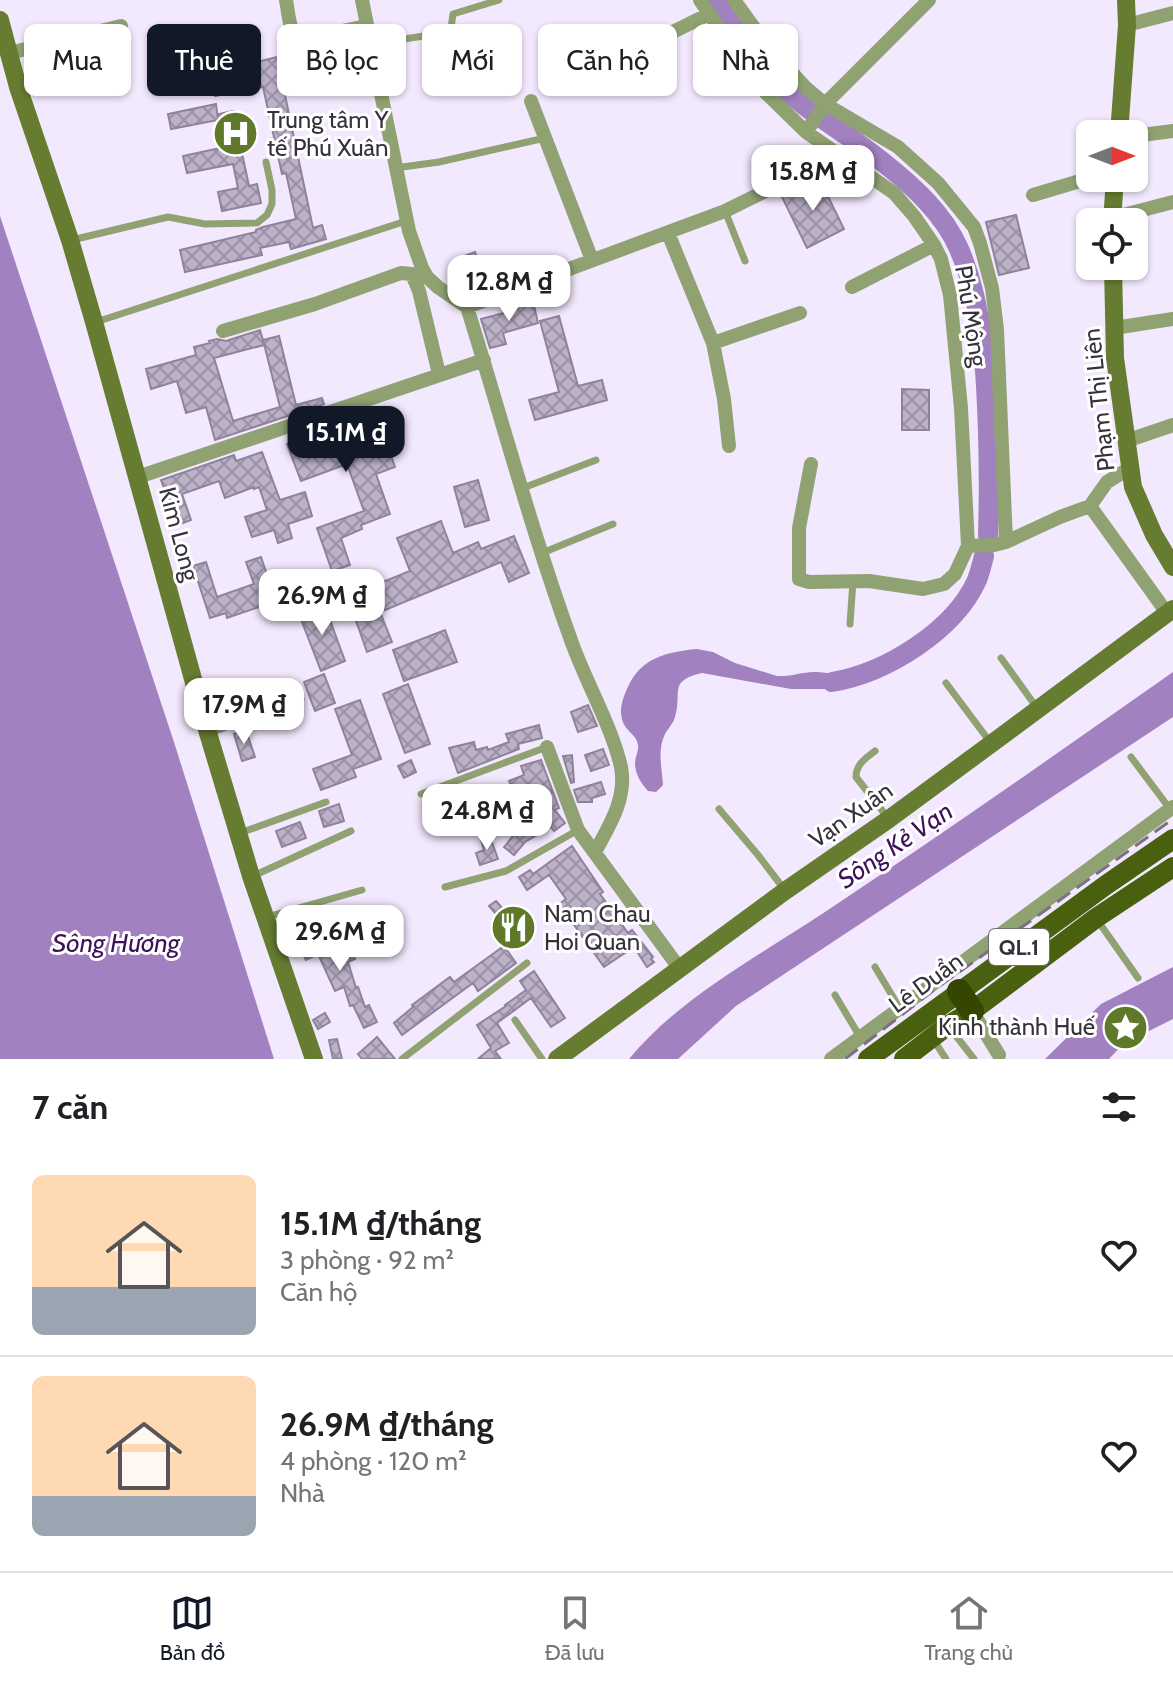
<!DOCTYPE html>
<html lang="vi">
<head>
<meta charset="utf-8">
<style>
	:root { --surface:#fff; --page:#f6f6f6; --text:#202124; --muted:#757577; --line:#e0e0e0; --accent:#111827 }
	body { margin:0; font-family:Cabin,sans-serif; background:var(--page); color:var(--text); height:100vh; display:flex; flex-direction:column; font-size:30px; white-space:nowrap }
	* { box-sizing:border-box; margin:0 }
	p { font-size:26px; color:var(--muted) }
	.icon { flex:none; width:44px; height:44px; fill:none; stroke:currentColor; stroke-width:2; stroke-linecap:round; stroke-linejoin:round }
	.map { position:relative; height:1059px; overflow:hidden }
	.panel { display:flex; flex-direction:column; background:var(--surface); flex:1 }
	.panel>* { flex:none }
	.top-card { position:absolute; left:24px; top:24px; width:1126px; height:72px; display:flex; gap:16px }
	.needle { width:52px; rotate:90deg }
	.controls { position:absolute; left:1076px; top:120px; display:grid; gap:16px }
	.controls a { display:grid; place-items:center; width:72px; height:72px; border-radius:12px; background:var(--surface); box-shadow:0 2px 6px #0004; font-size:40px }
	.price { position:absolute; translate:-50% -68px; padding:0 18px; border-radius:16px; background:#fff; color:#222; font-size:26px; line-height:52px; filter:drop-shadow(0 2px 4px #0008) }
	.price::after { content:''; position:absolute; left:50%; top:48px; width:24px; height:18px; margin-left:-12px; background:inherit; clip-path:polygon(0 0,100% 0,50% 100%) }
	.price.active { background:var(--accent); color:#fff }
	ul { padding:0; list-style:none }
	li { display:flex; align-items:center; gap:24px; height:200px; padding:0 32px }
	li+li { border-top:2px solid var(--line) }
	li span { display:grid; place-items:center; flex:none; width:224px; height:160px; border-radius:12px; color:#555 }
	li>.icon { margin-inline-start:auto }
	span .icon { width:96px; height:96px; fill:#fffc; stroke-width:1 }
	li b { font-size:34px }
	h2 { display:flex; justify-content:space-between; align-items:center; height:96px; padding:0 32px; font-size:34px }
	.chip { padding:0 28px; border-radius:12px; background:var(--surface); box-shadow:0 2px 6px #0004; font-size:28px; line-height:72px }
	.chip.active { background:var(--accent); color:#fff }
	.tab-bar { display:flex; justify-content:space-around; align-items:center; height:112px; border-top:2px solid var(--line); background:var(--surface); font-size:22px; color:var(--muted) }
	.tab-bar a { display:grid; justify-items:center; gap:4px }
	.tab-bar .active { color:var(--accent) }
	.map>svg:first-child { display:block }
</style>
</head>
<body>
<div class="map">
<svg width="1173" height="1059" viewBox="0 0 1173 1059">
	<defs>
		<pattern id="building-cross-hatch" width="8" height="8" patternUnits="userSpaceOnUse" patternTransform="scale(2)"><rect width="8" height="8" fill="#bdb1ca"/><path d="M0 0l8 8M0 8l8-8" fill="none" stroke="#9a91a5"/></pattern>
	</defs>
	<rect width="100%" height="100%" fill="#f3e9fe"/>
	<path fill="#a181bf" d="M 0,216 L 173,739 L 274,1059 L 0,1059 Z
		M 697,649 L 713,652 L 735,663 L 777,676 C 791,677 804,671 817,672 C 831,673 844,676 858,676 L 842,686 L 834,689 L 791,689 L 702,673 C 667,681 683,693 675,717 C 673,724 669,727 665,734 C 657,750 662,767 663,785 L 656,792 L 648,791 C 641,783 635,774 635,763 C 635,757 639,751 638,745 C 637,735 624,730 622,719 C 619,709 623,698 627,689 C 640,658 666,652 697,649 Z
		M 1173,672 L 1173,717 L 736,1006 L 678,1059 L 629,1059 C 681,996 761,955 828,910 C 944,833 1059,752 1173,672 Z
		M 1173,967 L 1173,1019 L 1123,1044 L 1109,1059 L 1045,1059 L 1101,1004 Z"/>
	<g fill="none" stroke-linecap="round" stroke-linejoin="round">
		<path stroke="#a181bf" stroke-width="20" d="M 716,0 C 741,38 769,78 805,106 C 831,126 859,142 884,163 C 913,186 944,214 959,249 C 984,306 986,372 988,433 C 989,468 989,502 988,536
			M 832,682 C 886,673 954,631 977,580 C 980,572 982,564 984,556"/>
	</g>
	<path fill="url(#building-cross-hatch)" stroke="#8f839b" stroke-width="2" fill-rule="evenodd" d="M 277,57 L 313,228 L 322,225 L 326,239 L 291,249 L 289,242 L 260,248 L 262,255 L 185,272 L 180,250 L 256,232 L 256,230 L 263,227 L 296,219 L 286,173 L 282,174 L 263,87 L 215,96 L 211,77 L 258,67 L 257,62 Z
		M 216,104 L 218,120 L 171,129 L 168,114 Z
		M 233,111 L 249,186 L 257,184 L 261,203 L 222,211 L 218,192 L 238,188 L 233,164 L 187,173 L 183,156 L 225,147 L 219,114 Z
		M 779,157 L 787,170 L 775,175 L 768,164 Z
		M 819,178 L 844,229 L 807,248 L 782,197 Z
		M 1016,215 L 1029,268 L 999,275 L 986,222 Z
		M 475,252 L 482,273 L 471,277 L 464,256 Z
		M 533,301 L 538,323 L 503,333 L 506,344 L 490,348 L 481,319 L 504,313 L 503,309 Z
		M 559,316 L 578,386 L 602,380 L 607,400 L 535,420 L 529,400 L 559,392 L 540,321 Z
		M 260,330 L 263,340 L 279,336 L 296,405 L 322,398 L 324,404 L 215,440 L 206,407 L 186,413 L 177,381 L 151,389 L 146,369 L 196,355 L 194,347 L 210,343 L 209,341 L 217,339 L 226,341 ZM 263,340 L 280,407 L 233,421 L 214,358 L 264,345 Z
		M 902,389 L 929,390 L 929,430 L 902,430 Z
		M 361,412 L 369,433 L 381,428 L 395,467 L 376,474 L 390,514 L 361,525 L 362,529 L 341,538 L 350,565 L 332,571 L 317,528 L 364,511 L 347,464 L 301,481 L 287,444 L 321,432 L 319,426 Z
		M 262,452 L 280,500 L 305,492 L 312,516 L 288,524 L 292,538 L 278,543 L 274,530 L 252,537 L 245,517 L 267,510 L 259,487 L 254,489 L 254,487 L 225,498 L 219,481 L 182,494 L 191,520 L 178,525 L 161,480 L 234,455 L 236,461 Z
		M 478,480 L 489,520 L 465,527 L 454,487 Z
		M 441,521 L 453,553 L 478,542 L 481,549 L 514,536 L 529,573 L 509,582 L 501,562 L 380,612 L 392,642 L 367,652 L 355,618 L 361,616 L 353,594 L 410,571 L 397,538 Z
		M 261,557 L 280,612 L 266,617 L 262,606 L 227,618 L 226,613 L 210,618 L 193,566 L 206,562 L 217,597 L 254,584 L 246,562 Z
		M 324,604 L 345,661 L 321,671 L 299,614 Z
		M 445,630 L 457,662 L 404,681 L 393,650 Z
		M 324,674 L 335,703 L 315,711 L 304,682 Z
		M 408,684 L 430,744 L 405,753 L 383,694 Z
		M 233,692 L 239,711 L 227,715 L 220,696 Z
		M 360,700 L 381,759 L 353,769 L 356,777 L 321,790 L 313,769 L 352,755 L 335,709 Z
		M 588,705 L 597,726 L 578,732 L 571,712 Z
		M 539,725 L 542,738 L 518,744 L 519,749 L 458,773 L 449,748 L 474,742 L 476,750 L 487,747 L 488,750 L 509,742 L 506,734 Z
		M 246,730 L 255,757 L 242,761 L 234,734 Z
		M 603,749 L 609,765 L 591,771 L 585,755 Z
		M 572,755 L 574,782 L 571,783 L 563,756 Z
		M 411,760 L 416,772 L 404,778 L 398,766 Z
		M 541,760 L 559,808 L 555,810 L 565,823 L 554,831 L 551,827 L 525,842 L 514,855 L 504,847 L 518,830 L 521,832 L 542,820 L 535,803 L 525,808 L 517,793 L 515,794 L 509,781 L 524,775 L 521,766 Z
		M 601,782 L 605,794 L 592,798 L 592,802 L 578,802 L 574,790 Z
		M 490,796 L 498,818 L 485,823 L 478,801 Z
		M 339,804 L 344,821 L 324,827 L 319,811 Z
		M 300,822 L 306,838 L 282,847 L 276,831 Z
		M 490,837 L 498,859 L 480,865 L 476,853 L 484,850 L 481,840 Z
		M 572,846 L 603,892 L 600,894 L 628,933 L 632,930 L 653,957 L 651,959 L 654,962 L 647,967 L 634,947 L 604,967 L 559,904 L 566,899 L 549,875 L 527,890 L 519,877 L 530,870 L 533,874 Z
		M 496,901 L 513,920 L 506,926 L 489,906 Z
		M 324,927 L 334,949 L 347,943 L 355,959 L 348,962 L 356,988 L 358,987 L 365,1007 L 369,1005 L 377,1022 L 364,1028 L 353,1005 L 350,1006 L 344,987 L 335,991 L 318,954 L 306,960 L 301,951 L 320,942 L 315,932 Z
		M 504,946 L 516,963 L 478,991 L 473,983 L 402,1035 L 394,1023 L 413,1007 L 412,1005 L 450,977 L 454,982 Z
		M 534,971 L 565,1018 L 551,1027 L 531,998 L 497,1023 L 509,1043 L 495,1051 L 501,1059 L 478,1059 L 491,1048 L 477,1025 L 506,1006 L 505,1005 L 526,990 L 520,981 Z
		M 325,1013 L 330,1022 L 318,1029 L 313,1020 Z
		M 377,1037 L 395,1059 L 362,1059 L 358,1054 Z
		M 337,1039 L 342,1059 L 333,1059 L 329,1040 Z"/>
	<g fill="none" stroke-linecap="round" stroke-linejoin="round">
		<path stroke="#90a272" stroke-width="7" d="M 372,44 L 443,33 L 451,28 L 453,14 L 499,0
			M 395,168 L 439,162 L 545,138
			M 725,211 L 745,261
			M 72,240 L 168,217 L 205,224 L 257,223 L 267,215 L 272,204 L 272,190 L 266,162
			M 96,322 L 406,221
			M 523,488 L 596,460
			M 542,553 L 613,524
			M 850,624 L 853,581
			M 1001,658 L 1037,708
			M 946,683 L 990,742
			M 210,733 L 301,699
			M 875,751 C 866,758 856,764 856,777 L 888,818
			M 1131,757 L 1170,809
			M 421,794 L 547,747
			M 719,809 L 758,855 L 784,889
			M 240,833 L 326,802
			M 253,876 L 351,831
			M 445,887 L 506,871 L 578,830
			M 267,917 L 362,890
			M 1098,921 L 1138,978
			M 875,967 L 899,1007
			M 835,995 L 860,1037
			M 515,1020 L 542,1059
			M 949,1027 L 974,1059
			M 933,1039 L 946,1059
			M 402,1059 L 527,963"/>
		<path stroke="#90a272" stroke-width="14" d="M 286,0 C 289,14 288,36 304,39 L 366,26
			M 362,0 L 409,231 L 422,268 L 427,277 L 439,288 L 467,307
			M 700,0 L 755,82 L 806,132 L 894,193 L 914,216 L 934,245 L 941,259 L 950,295 L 961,408 L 968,546 L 955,574 L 944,584 L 923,589 L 869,581 L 809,582 L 799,579 L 799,528 L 811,464
			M 734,0 L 768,47 L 805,87 L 825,104 L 898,147 L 938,183 L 974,227 L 980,243 L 992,288 L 997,329 L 1006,542
			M 1127,25 L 1173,13
			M 9,53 L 121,26
			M 606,65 L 709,14
			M 531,101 L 592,260
			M 806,132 L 825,104 L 929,0
			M 1134,136 L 1173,131
			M 1033,195 L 1090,178
			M 1112,218 L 1173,202
			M 668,233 L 713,343 L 724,399 L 729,446
			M 852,287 L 934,245
			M 1114,328 L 1173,319
			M 223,331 L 315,304 L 401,273 L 412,274 L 419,291 L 439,374
			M 713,343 L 800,313
			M 1126,441 L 1173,425
			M 138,477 L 484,360
			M 1090,506 L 1107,482 L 1130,468
			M 968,546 L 994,545 L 1006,542 L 1060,517 L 1090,506 L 1167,613
			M 547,747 L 578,830 L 680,969
			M 595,852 C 609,826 627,799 621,767 C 612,727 586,682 572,643 C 532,533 502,419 467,307 L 725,211 L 796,176 L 841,157
			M 972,1011 L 999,1055
			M 831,1059 L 1173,807"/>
		<path stroke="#657c31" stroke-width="18" d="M 0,20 L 18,87 L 70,240 L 94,322 L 208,733 L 251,876 L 314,1059
			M 1119,134 L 1127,25 L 1126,0
			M 1112,222 L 1115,178
			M 1113,266 L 1115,358 L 1133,487 L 1154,535 L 1173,567
			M 557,1059 L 785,891 L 889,819 L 991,744 L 1173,609"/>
		<path stroke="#49600e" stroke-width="20" d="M 868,1059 L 1106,885 L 1173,839
			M 904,1059 L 947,1026 L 972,1011 L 1096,918 L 1173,867"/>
		<path stroke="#344600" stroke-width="24" d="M 959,991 L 972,1011"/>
		<path stroke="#797280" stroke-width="3" stroke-dasharray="16 8" stroke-linecap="butt" d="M 845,1059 L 934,990 L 1173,819"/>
	</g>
	<defs>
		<symbol id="hospital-disc" viewBox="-11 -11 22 22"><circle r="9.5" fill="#60782a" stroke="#fff"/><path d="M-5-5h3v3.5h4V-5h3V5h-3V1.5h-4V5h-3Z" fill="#fff"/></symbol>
		<symbol id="restaurant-disc" viewBox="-11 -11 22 22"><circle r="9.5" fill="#60782a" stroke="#fff"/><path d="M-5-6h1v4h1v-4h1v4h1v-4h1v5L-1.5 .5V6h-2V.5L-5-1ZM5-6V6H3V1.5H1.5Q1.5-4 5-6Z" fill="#fff"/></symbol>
		<symbol id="sight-disc" viewBox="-11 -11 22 22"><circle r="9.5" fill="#60782a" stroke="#fff"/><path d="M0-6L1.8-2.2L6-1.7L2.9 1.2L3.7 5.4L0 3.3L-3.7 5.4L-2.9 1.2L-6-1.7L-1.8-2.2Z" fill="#fff"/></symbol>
	</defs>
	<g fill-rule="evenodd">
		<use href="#hospital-disc" x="210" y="108" width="51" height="51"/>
		<use href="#restaurant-disc" x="488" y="902" width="51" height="51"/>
		<use href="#sight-disc" x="1100" y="1002" width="51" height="51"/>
	</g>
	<g text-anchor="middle" stroke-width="6" stroke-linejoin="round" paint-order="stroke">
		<rect fill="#fff" stroke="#726f76" stroke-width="2" x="989" y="929" width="60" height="36" rx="6"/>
		<g font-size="22" font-weight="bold" fill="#36313b">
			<text x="1019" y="955">QL.1</text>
		</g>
		<g font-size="24" fill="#36313b" stroke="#fff" text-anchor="start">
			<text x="267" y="128">Trung tâm Y<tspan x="267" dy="28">tế Phú Xuân</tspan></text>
			<text x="544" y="922">Nam Chau<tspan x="544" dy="28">Hoi Quan</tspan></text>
			<text x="1095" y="1035" text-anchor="end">Kinh thành Huế</text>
		</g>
		<g font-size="24" fill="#36313b" stroke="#fff">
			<text transform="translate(971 316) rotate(81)" y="8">Phú Mộng</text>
			<text transform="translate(1099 400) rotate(-96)" y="8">Phạm Thị Liên</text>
			<text transform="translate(179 534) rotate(75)" y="8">Kim Long</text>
			<text transform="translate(851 815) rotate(-35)" y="8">Vạn Xuân</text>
			<text transform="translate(926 983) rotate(-36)" y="8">Lê Duẩn</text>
		</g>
		<g font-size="26" font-style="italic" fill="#3e115c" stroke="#fff">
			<text transform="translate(895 845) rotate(-34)" y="9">Sông Kẻ Vạn</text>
			<text x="116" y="952">Sông Hương</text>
		</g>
	</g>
</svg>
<div class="controls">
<a><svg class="needle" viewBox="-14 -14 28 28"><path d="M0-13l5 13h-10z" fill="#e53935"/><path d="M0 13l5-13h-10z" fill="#757577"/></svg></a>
<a><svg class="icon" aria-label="locate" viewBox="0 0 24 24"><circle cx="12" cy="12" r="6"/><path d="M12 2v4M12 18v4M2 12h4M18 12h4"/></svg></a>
</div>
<b class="price" style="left:813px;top:213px">15.8M ₫</b>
<b class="price" style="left:509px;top:323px">12.8M ₫</b>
<b class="price active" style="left:346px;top:474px">15.1M ₫</b>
<b class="price" style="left:322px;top:637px">26.9M ₫</b>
<b class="price" style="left:244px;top:746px">17.9M ₫</b>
<b class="price" style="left:487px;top:852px">24.8M ₫</b>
<b class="price" style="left:340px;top:973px">29.6M ₫</b>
<div class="top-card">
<a class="chip">Mua</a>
<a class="chip active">Thuê</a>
<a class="chip">Bộ lọc</a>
<a class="chip">Mới</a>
<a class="chip">Căn hộ</a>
<a class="chip">Nhà</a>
</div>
</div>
<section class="panel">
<h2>7 căn<svg class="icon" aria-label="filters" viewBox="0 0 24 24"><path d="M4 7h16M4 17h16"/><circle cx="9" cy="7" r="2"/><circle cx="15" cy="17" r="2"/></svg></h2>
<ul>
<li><span style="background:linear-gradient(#ffd9b3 70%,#9aa5b1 0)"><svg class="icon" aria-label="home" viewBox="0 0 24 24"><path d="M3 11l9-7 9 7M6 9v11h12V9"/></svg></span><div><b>15.1M ₫/tháng</b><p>3 phòng · 92 m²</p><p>Căn hộ</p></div><svg class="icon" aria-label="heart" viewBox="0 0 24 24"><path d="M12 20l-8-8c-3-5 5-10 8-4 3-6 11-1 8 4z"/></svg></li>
<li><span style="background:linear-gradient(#ffd9b3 75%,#9aa5b1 0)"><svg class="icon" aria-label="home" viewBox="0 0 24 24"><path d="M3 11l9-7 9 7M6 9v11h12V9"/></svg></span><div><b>26.9M ₫/tháng</b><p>4 phòng · 120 m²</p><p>Nhà</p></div><svg class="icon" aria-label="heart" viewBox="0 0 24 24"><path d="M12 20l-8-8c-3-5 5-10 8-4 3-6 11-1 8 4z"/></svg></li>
</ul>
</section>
<nav class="tab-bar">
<a class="active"><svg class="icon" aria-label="map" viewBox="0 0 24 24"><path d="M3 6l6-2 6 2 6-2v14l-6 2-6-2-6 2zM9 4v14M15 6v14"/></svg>Bản đồ</a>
<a><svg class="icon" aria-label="saved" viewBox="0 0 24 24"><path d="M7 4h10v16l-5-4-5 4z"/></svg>Đã lưu</a>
<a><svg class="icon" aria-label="home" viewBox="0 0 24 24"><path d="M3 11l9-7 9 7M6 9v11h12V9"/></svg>Trang chủ</a>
</nav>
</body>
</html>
